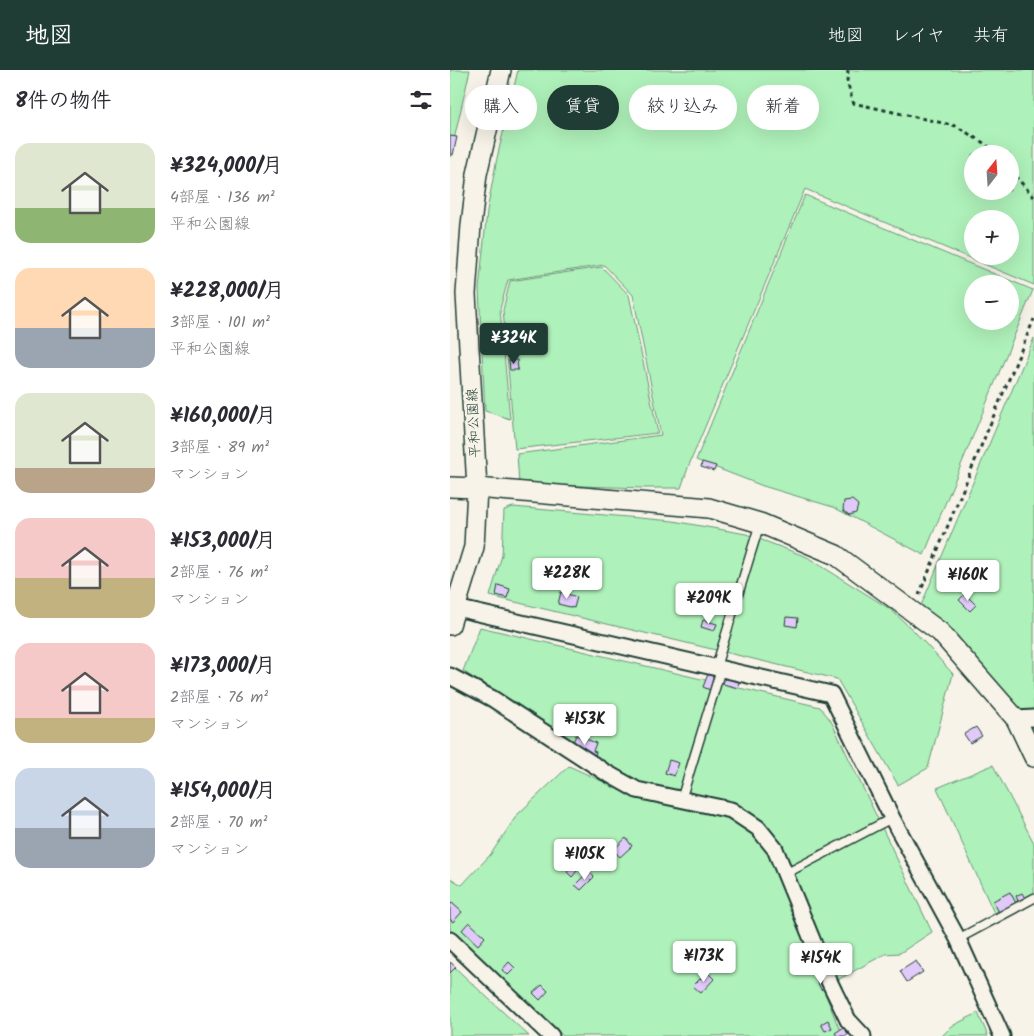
<!DOCTYPE html>
<html lang="ja">
<head>
<meta charset="utf-8">
<style>
	:root { --surface:#fff; --page:#f7f7f7; --text:#2b2b33; --muted:#7c7c81; --accent:#1f3d34 }
	body { margin:0; font-family:Kalam,"Klee One",sans-serif; background:var(--page); color:var(--text); height:100vh; display:flex; flex-direction:column; font-size:19px; white-space:nowrap }
	* { box-sizing:border-box; margin:0 }
	p { font-size:16px; color:var(--muted) }
	.icon { flex:none; width:28px; height:28px; fill:none; stroke:currentColor; stroke-width:2; stroke-linecap:round; stroke-linejoin:round }
	.map { position:relative; flex:1; overflow:hidden }
	.side { display:flex; flex-direction:column; background:var(--surface); width:450px }
	.side>* { flex:none }
	.top-card { position:absolute; left:15px; top:15px; width:475px; height:45px; display:flex; gap:10px }
	.needle { width:32px; rotate:17deg }
	.tools { position:absolute; left:514px; top:75px; display:grid; gap:10px }
	.tools a { display:grid; place-items:center; width:55px; height:55px; border-radius:50%; background:var(--surface); box-shadow:0 5px 20px #0002; font-size:25px }
	.price { position:absolute; translate:-50% -42px; padding:0 11px; border-radius:5px; background:#fff; color:#222; font-size:16px; line-height:32px; filter:drop-shadow(0 1px 2px #0008) }
	.price::after { content:''; position:absolute; left:50%; top:30px; width:15px; height:11px; margin-left:-8px; background:inherit; clip-path:polygon(0 0,100% 0,50% 100%) }
	.price.active { background:var(--accent); color:#fff }
	ul { padding:0; list-style:none }
	li { display:flex; align-items:center; gap:15px; height:125px; padding:0 15px }
	li span { display:grid; place-items:center; flex:none; width:140px; height:100px; border-radius:15px; color:#555 }
	li>.icon { margin-inline-start:auto }
	span .icon { width:60px; height:60px; fill:#fffc; stroke-width:1 }
	li b { font-size:21px }
	h2 { display:flex; justify-content:space-between; align-items:center; height:60px; padding:0 15px; font-size:21px }
	.tag { padding:0 18px; border-radius:22px; background:var(--surface); box-shadow:0 5px 20px #0002; font-size:18px; line-height:45px }
	.tag.active { background:var(--accent); color:#fff }
	header { display:flex; align-items:center; gap:30px; box-sizing:border-box; height:70px; padding:0 25px; background:var(--accent); color:#fff }
	header strong { font-size:24px }
	nav { display:flex; gap:28px; margin-inline-start:auto; font-size:18px }
	main { display:flex; flex:1; min-height:0 }
	.map>svg:first-child { display:block }
</style>
</head>
<body>
<header>
<strong>地図</strong>
<nav><a>地図</a><a>レイヤ</a><a>共有</a></nav>
</header>
<main>
<section class="side">
<h2>8件の物件<svg class="icon" aria-label="filters" viewBox="0 0 24 24"><path d="M4 7h16M4 17h16"/><circle cx="9" cy="7" r="2"/><circle cx="15" cy="17" r="2"/></svg></h2>
<ul>
<li><span style="background:linear-gradient(#dfe7d0 65%,#8fb573 0)"><svg class="icon" aria-label="home" viewBox="0 0 24 24"><path d="M3 11l9-7 9 7M6 9v11h12V9"/></svg></span><div><b>¥324,000/月</b><p>4部屋 · 136 m²</p><p>平和公園線</p></div></li>
<li><span style="background:linear-gradient(#ffd9b3 60%,#9aa5b1 0)"><svg class="icon" aria-label="home" viewBox="0 0 24 24"><path d="M3 11l9-7 9 7M6 9v11h12V9"/></svg></span><div><b>¥228,000/月</b><p>3部屋 · 101 m²</p><p>平和公園線</p></div></li>
<li><span style="background:linear-gradient(#dfe7d0 75%,#b9a48a 0)"><svg class="icon" aria-label="home" viewBox="0 0 24 24"><path d="M3 11l9-7 9 7M6 9v11h12V9"/></svg></span><div><b>¥160,000/月</b><p>3部屋 · 89 m²</p><p>マンション</p></div></li>
<li><span style="background:linear-gradient(#f6c9c9 60%,#c2b280 0)"><svg class="icon" aria-label="home" viewBox="0 0 24 24"><path d="M3 11l9-7 9 7M6 9v11h12V9"/></svg></span><div><b>¥153,000/月</b><p>2部屋 · 76 m²</p><p>マンション</p></div></li>
<li><span style="background:linear-gradient(#f6c9c9 75%,#c2b280 0)"><svg class="icon" aria-label="home" viewBox="0 0 24 24"><path d="M3 11l9-7 9 7M6 9v11h12V9"/></svg></span><div><b>¥173,000/月</b><p>2部屋 · 76 m²</p><p>マンション</p></div></li>
<li><span style="background:linear-gradient(#c9d6e8 60%,#9aa5b1 0)"><svg class="icon" aria-label="home" viewBox="0 0 24 24"><path d="M3 11l9-7 9 7M6 9v11h12V9"/></svg></span><div><b>¥154,000/月</b><p>2部屋 · 70 m²</p><p>マンション</p></div></li>
</ul>
</section>
<div class="map">
<svg width="584" height="966" viewBox="0 0 584 966">
	<rect width="100%" height="100%" fill="#f7f3e8"/>
	<filter id="ink" filterUnits="userSpaceOnUse"><feTurbulence type="fractalNoise" baseFrequency=".02" numOctaves="2"/><feDisplacementMap in="SourceGraphic" scale="10" xChannelSelector="R" yChannelSelector="G"/><feConvolveMatrix kernelMatrix="1 2 1 2 8 2 1 2 1" color-interpolation-filters="sRGB"/></filter>
	<g filter="url(#ink)">
		<path fill="#aff1ba" stroke="#679777" fill-rule="evenodd" d="M 0,0 L 20,0 L 0,87 Z
			M 68,0 L 584,0 L 584,215 L 355,119 L 239,395 L 231,418 L 193,418 L 69,414 L 67,384 L 211,365 L 183,225 L 154,195 L 58,210 L 50,239 L 60,349 L 35,341 L 29,219 L 37,141 L 47,88 ZM 522,84 L 560,84 L 560,121 L 522,121 ZM 522,149 L 560,149 L 560,186 L 522,186 Z
			M 355,125 L 583,220 L 474,485 L 383,437 L 313,416 L 246,390 ZM 522,214 L 560,214 L 560,251 L 522,251 Z
			M 152,197 L 179,225 L 208,363 L 65,379 L 53,240 L 60,211 Z
			M 584,268 L 584,671 L 470,538 Z
			M 63,437 L 223,451 L 296,464 L 357,487 L 440,539 L 464,561 L 503,604 L 478,698 L 448,715 L 387,609 L 40,526 L 52,485 L 54,440 Z
			M 30,557 L 370,637 L 381,651 L 482,862 L 450,883 L 435,884 L 384,912 L 321,763 L 224,724 L 165,706 L 13,601 Z
			M 543,695 L 584,773 L 584,823 L 544,843 L 487,718 Z
			M 119,696 L 171,720 L 261,741 L 283,751 L 304,766 L 321,785 L 388,956 L 396,966 L 113,966 L 0,859 L 0,808 L 12,815 L 41,784 L 67,745 Z
			M 0,893 L 79,966 L 0,966 Z
			M 528,943 L 538,966 L 492,966 L 502,956 Z"/>
		<path fill="#e1cafa" stroke="#1f3d34" d="M 0,66 L 7,67 L 3,85 L 0,84 Z
			M 59,290 L 67,290 L 68,300 L 60,300 Z
			M 252,392 L 266,396 L 264,401 L 251,397 Z
			M 402,430 L 408,435 L 406,443 L 399,445 L 393,440 L 394,431 Z
			M 48,515 L 60,519 L 57,528 L 46,525 Z
			M 111,522 L 127,527 L 124,538 L 108,534 Z
			M 515,524 L 526,535 L 520,541 L 509,530 Z
			M 336,547 L 348,548 L 347,557 L 335,555 Z
			M 253,550 L 267,554 L 264,561 L 251,557 Z
			M 258,604 L 265,606 L 260,620 L 253,617 Z
			M 275,608 L 289,612 L 288,618 L 273,614 Z
			M 526,657 L 532,666 L 520,673 L 514,664 Z
			M 126,665 L 146,673 L 143,681 L 146,682 L 144,688 L 136,685 L 137,681 L 122,675 Z
			M 219,690 L 229,693 L 224,706 L 215,703 Z
			M 176,768 L 182,776 L 170,787 L 163,780 Z
			M 126,792 L 131,796 L 122,807 L 117,802 Z
			M 139,801 L 144,807 L 131,820 L 125,815 Z
			M 560,822 L 566,833 L 549,842 L 543,831 Z
			M 572,823 L 575,828 L 568,831 L 566,826 Z
			M 2,833 L 12,842 L 3,852 L 0,849 L 0,835 Z
			M 19,852 L 35,867 L 28,875 L 12,860 Z
			M 466,891 L 473,902 L 457,912 L 450,901 Z
			M 0,892 L 6,897 L 0,903 Z
			M 59,892 L 65,898 L 58,905 L 52,900 Z
			M 257,902 L 264,909 L 251,923 L 243,916 Z
			M 372,910 L 375,917 L 371,920 L 367,911 Z
			M 92,915 L 98,921 L 90,930 L 83,923 Z
			M 378,950 L 382,958 L 375,961 L 371,954 Z
			M 394,957 L 399,964 L 396,966 L 387,966 L 385,963 Z"/>
		<g fill="none" stroke-linecap="round" stroke-linejoin="round">
			<defs>
				<path id="service" d="M 266,597 L 310,453
					M 231,730 L 271,599
					M 335,804 L 442,748
					M 508,869 L 584,828"/>
				<path id="minor" d="M 6,538 L 381,624 L 442,748 L 508,869 L 552,966
					M 0,606 L 43,629 L 155,702 L 187,720 L 281,740 L 308,758 L 325,779 L 379,911 L 398,950 L 413,966
					M 566,649 L 584,648
					M 0,870 L 101,966"/>
				<path id="tertiary" d="M 0,417 L 27,418 L 259,438 L 310,453 L 386,485 L 490,562 L 566,649 L 584,687
					M 0,555 L 24,477 L 27,418 L 16,224 L 21,155 L 27,104 L 51,0"/>
			</defs>
			<use href="#service" stroke="#1f3d34" stroke-width="11"/>
			<use href="#minor" stroke="#1f3d34" stroke-width="19"/>
			<use href="#tertiary" stroke="#1f3d34" stroke-width="22"/>
			<path stroke="#1f3d34" stroke-width="3" stroke-dasharray="4 4" stroke-linecap="butt" d="M 398,0 L 397,11 L 403,33 L 506,56 L 537,75 L 545,84
				M 560,100 L 584,127
				M 469,525 L 584,249"/>
			<use href="#service" stroke="#f7f3e8" stroke-width="8"/>
			<use href="#minor" stroke="#f7f3e8" stroke-width="15"/>
			<use href="#tertiary" stroke="#f7f3e8" stroke-width="19"/>
		</g>
	</g>
	<g text-anchor="middle" stroke-width="5" stroke-linejoin="round" paint-order="stroke">
		<g font-size="14" fill="#1f3d34" stroke="#f7f3e8">
			<text transform="translate(23 353) rotate(-93)" y="5">平和公園線</text>
		</g>
	</g>
</svg>
<div class="tools">
<a><svg class="needle" viewBox="-14 -14 28 28"><path d="M0-13l5 13h-10z" fill="#e53935"/><path d="M0 13l5-13h-10z" fill="#7c7c81"/></svg></a>
<a>+</a>
<a>−</a>
</div>
<b class="price active" style="left:64px;top:295px">¥324K</b>
<b class="price" style="left:117px;top:530px">¥228K</b>
<b class="price" style="left:518px;top:532px">¥160K</b>
<b class="price" style="left:259px;top:555px">¥209K</b>
<b class="price" style="left:135px;top:676px">¥153K</b>
<b class="price" style="left:135px;top:811px">¥105K</b>
<b class="price" style="left:254px;top:913px">¥173K</b>
<b class="price" style="left:371px;top:915px">¥154K</b>
<div class="top-card">
<a class="tag">購入</a>
<a class="tag active">賃貸</a>
<a class="tag">絞り込み</a>
<a class="tag">新着</a>
</div>
</div>
</main>
</body>
</html>
